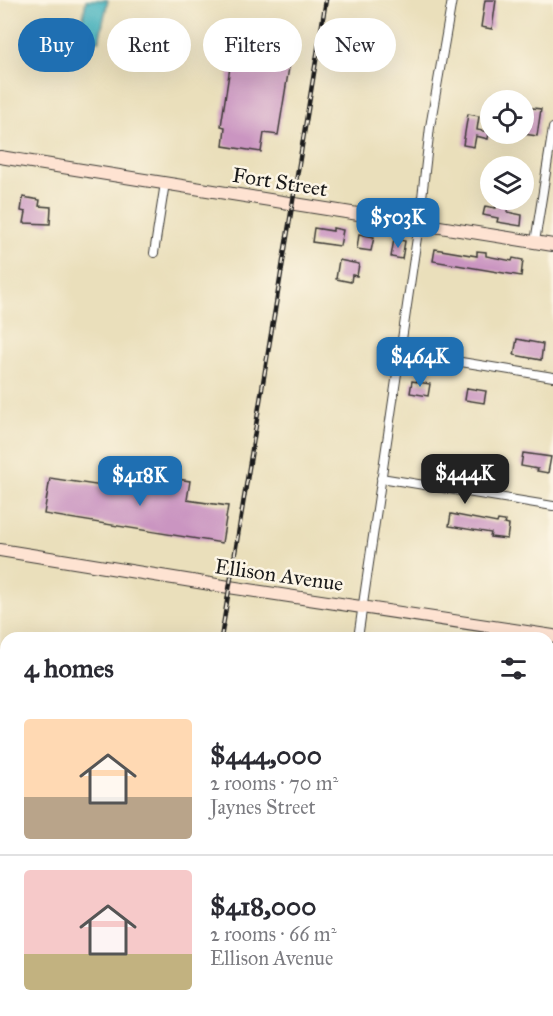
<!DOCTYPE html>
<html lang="en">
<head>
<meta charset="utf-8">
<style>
	:root { --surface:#fff; --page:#f2f2f3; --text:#2b2b33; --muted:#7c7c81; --line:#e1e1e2; --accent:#1f6fb2 }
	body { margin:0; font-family:"IM FELL Great Primer",serif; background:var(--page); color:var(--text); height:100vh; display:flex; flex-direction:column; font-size:22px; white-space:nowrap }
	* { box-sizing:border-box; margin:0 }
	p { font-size:20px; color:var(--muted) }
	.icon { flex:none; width:33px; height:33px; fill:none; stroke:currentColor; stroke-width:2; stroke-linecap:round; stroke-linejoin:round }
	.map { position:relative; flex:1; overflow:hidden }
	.drawer { position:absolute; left:0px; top:632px; width:554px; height:386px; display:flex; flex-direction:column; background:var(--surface); border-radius:18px 18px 0 0; box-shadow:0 6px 24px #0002 }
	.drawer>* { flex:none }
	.top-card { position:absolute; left:18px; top:18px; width:518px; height:54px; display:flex; gap:12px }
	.controls { position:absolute; left:480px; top:90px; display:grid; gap:12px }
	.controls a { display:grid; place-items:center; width:54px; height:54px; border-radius:50%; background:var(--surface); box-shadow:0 6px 24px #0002; font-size:30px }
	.price { position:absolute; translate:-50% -51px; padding:0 14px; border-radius:12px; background:var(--accent); color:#fff; font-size:20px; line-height:39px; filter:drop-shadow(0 2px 3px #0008) }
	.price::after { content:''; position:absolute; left:50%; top:36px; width:18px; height:14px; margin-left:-9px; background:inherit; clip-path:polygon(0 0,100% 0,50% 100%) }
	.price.on { background:#222; color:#fff }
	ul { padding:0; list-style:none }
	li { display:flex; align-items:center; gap:18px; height:150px; padding:0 24px }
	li+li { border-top:2px solid var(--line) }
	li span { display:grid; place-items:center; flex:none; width:168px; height:120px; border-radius:6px; color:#555 }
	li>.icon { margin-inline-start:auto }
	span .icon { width:72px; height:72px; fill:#fffc; stroke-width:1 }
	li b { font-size:26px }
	h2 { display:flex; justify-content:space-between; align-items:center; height:72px; padding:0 24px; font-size:26px }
	.pill { padding:0 21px; border-radius:27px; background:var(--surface); box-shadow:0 6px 24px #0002; font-size:21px; line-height:54px }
	.pill.on { background:var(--accent); color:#fff }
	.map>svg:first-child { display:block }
</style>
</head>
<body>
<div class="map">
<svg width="553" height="1016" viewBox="0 0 553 1016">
	<rect width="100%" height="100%" fill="#fcf5e5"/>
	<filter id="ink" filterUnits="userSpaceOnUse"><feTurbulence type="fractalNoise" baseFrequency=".0167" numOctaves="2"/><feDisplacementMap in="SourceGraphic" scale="12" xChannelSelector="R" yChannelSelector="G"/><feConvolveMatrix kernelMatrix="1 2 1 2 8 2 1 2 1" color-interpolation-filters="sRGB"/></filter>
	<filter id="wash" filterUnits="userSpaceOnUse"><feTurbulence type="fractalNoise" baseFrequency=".008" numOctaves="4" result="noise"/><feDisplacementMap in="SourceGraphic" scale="24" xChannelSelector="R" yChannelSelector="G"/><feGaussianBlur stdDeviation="1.35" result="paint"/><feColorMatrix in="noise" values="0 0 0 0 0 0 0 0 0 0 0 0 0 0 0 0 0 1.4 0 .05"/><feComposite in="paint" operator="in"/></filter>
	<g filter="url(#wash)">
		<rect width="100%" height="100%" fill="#eadfbb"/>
		<path fill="#8cc579" stroke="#54704a" stroke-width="1.5" d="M 548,767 L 553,768 L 553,897 L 548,896 Z"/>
		<path fill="#45b4c0" stroke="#30686e" stroke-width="1.5" d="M 86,0 L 108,0 L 99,41 L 91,41 L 84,60 L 77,54 Z"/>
		<g id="blocks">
			<path fill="#ca95c1" d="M 485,0 L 496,0 L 492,29 L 481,27 Z
				M 236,28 L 294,37 L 278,135 L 264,133 L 261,152 L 223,146 L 225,127 L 221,126 Z
				M 524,107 L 541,109 L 537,136 L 524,134 Z
				M 468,114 L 479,116 L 477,130 L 489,132 L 488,139 L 476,136 L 474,147 L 463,145 Z
				M 23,197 L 40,200 L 39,206 L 51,207 L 50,224 L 24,223 L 26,212 L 21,211 Z
				M 497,200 L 509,200 L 507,212 L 522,215 L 521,226 L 497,222 L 498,218 L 483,215 L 485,206 L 496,208 Z
				M 314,228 L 333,231 L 333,228 L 343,230 L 340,246 L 312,242 Z
				M 359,234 L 374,237 L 371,251 L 357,249 Z
				M 394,239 L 405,241 L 402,259 L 391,257 Z
				M 435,249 L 477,256 L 477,251 L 486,252 L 486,256 L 512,261 L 513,258 L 523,260 L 521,276 L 433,261 Z
				M 339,260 L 359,264 L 357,276 L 352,275 L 351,282 L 336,279 Z
				M 517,339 L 543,344 L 541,360 L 514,355 Z
				M 412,381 L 430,384 L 428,396 L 410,393 Z
				M 467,388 L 486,391 L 484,403 L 465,400 Z
				M 523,453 L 551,457 L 548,473 L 537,471 L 538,469 L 521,466 Z
				M 131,472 L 190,481 L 187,500 L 228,506 L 222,543 L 44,514 L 50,478 L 128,490 Z
				M 451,514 L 497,523 L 498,520 L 505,521 L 504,524 L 509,525 L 507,539 L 490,537 L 491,533 L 449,526 Z"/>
		</g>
	</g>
	<g filter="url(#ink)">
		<use href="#blocks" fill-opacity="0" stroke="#3b3934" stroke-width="1.5"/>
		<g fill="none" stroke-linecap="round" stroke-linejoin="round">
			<defs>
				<path id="street" d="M 535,242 L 553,128
					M 154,253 L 165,183
					M 400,352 L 553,377
					M 381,478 L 553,506
					M 358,638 L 419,224 L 430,127 L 452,0
					M 548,770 L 553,771"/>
				<path id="secondary" d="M 0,157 L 553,245
					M 0,550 L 229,587 L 553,636"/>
				<path id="highway" d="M 0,811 L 6,812
					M 0,826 L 6,827
					M 548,946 L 553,946
					M 548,959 L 553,959"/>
			</defs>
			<use href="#street" stroke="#3b3934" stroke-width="10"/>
			<use href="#secondary" stroke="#3b3934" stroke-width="14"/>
			<use href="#highway" stroke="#3b3934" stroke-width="17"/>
			<use href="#street" stroke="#fff" stroke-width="8"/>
			<use href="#secondary" stroke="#fee3d2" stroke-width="12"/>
			<use href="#highway" stroke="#fcba8e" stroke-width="15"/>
			<defs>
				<path id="rail" d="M 221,638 L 326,0
					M 206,1011 L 208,1016"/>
			</defs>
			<use href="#rail" stroke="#1c1c1c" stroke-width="4.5"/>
			<use href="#rail" stroke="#fcf5e5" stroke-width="2" stroke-dasharray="7" stroke-linecap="butt"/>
		</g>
	</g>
	<g text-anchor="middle" stroke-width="5" stroke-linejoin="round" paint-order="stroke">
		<g font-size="21" fill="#1c1c1c" stroke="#fcf5e5">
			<text transform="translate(280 182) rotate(9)" y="7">Fort Street</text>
			<text transform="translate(279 575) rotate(8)" y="7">Ellison Avenue</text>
		</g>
	</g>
</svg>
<div class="controls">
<a><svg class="icon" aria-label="locate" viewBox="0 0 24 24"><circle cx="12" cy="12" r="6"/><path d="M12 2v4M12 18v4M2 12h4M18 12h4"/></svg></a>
<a><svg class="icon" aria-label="layers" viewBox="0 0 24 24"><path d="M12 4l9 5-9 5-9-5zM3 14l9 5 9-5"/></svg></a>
</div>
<b class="price" style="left:398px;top:249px">$503K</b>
<b class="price" style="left:420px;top:388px">$464K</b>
<b class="price on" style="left:465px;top:505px">$444K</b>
<b class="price" style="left:140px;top:507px">$418K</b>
<div class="top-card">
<a class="pill on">Buy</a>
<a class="pill">Rent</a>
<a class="pill">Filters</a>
<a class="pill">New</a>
</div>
<section class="drawer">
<h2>4 homes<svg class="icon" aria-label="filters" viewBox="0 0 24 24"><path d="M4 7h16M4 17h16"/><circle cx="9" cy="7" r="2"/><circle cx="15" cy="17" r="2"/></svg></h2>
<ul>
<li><span style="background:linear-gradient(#ffd9b3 65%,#b9a48a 0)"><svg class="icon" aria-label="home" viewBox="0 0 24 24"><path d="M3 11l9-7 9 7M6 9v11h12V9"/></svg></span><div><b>$444,000</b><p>2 rooms · 70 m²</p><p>Jaynes Street</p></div></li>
<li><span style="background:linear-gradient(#f6c9c9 70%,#c2b280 0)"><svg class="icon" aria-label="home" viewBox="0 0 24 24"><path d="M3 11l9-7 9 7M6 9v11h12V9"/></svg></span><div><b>$418,000</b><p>2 rooms · 66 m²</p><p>Ellison Avenue</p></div></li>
</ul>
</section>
</div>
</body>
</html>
